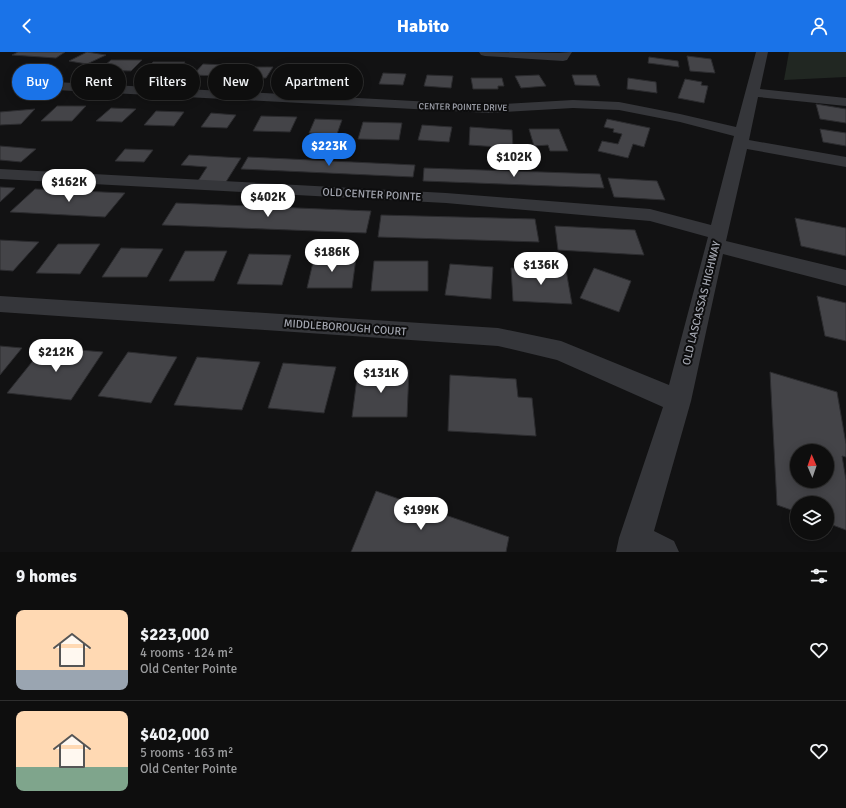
<!DOCTYPE html>
<html lang="en">
<head>
<meta charset="utf-8">
<style>
	:root { --surface:#0e0e0e; --page:#171717; --text:#f1f3f6; --muted:#9b9c9e; --line:#2e2e2e; --accent:#1a73e8 }
	body { margin:0; font-family:Signika,sans-serif; background:var(--page); color:var(--text); height:100vh; display:flex; flex-direction:column; font-size:15px; white-space:nowrap }
	* { box-sizing:border-box; margin:0 }
	p { font-size:13px; color:var(--muted) }
	.icon { flex:none; width:22px; height:22px; fill:none; stroke:currentColor; stroke-width:2; stroke-linecap:round; stroke-linejoin:round }
	.map { position:relative; height:500px; overflow:hidden }
	.sheet { display:flex; flex-direction:column; background:var(--surface); flex:1 }
	.sheet>* { flex:none }
	.top-card { position:absolute; left:12px; top:12px; width:400px; height:36px; display:flex; gap:8px }
	.needle { width:26px; rotate:358deg }
	.tools { position:absolute; left:790px; top:392px; display:grid; gap:8px }
	.tools a { display:grid; place-items:center; width:44px; height:44px; border-radius:50%; background:var(--surface); box-shadow:0 2px 10px #0003,0 0 0 1px var(--line); font-size:20px }
	.price { position:absolute; translate:-50% -34px; padding:0 9px; border-radius:14px; background:#fff; color:#222; font-size:13px; line-height:26px; filter:drop-shadow(0 1px 2px #0008) }
	.price::after { content:''; position:absolute; left:50%; top:24px; width:12px; height:9px; margin-left:-6px; background:inherit; clip-path:polygon(0 0,100% 0,50% 100%) }
	.price.active { background:var(--accent); color:#fff }
	ul { padding:0; list-style:none }
	li { display:flex; align-items:center; gap:12px; height:100px; padding:0 16px }
	li+li { border-top:1px solid var(--line) }
	li span { display:grid; place-items:center; flex:none; width:112px; height:80px; border-radius:8px; color:#555 }
	li>.icon { margin-inline-start:auto }
	span .icon { width:48px; height:48px; fill:#fffc; stroke-width:1 }
	li b { font-size:17px }
	h2 { display:flex; justify-content:space-between; align-items:center; height:48px; padding:0 16px; font-size:17px }
	.tag { padding:0 14px; border-radius:18px; background:var(--surface); box-shadow:0 2px 10px #0003,0 0 0 1px var(--line); font-size:14px; line-height:36px }
	.tag.active { background:var(--accent); color:#fff }
	header { display:flex; justify-content:space-between; align-items:center; height:52px; padding:0 16px; background:var(--accent); color:#fff; font-size:18px; font-weight:700 }
	.map>svg:first-child { display:block }
</style>
</head>
<body>
<header><svg class="icon" aria-label="back" viewBox="0 0 24 24"><path d="M15 5l-7 7 7 7"/></svg>Habito<svg class="icon" aria-label="person" viewBox="0 0 24 24"><circle cx="12" cy="8" r="4"/><path d="M4 21q1-7 8-7t8 7"/></svg></header>
<div class="map">
<svg width="846" height="500" viewBox="0 0 846 500">
	<rect width="100%" height="100%" fill="#121213"/>
	<path fill="#212722" d="M 789,0 L 846,0 L 846,25 L 784,28 Z"/>
	<path fill="#444448" stroke="#2c2c2f" fill-rule="evenodd" d="M 18,0 L 65,0 L 56,6 L 12,3 Z
		M 87,0 L 106,3 L 87,12 L 69,9 Z
		M 687,4 L 711,7 L 715,21 L 690,19 Z
		M 649,5 L 678,9 L 679,15 L 648,11 Z
		M 111,8 L 142,8 L 131,19 L 99,18 Z
		M 153,10 L 185,10 L 176,21 L 144,19 Z
		M 203,12 L 227,13 L 219,24 L 193,23 Z
		M 248,15 L 273,15 L 266,26 L 240,26 Z
		M 292,16 L 323,19 L 315,30 L 283,27 Z
		M 334,19 L 360,19 L 356,31 L 329,30 Z
		M 383,21 L 406,22 L 403,33 L 379,32 Z
		M 427,23 L 453,24 L 451,36 L 424,34 Z
		M 539,23 L 546,34 L 521,36 L 515,24 Z
		M 572,23 L 596,23 L 600,34 L 575,33 Z
		M 471,26 L 502,26 L 504,34 L 498,34 L 498,37 L 473,37 Z
		M 628,26 L 656,30 L 657,41 L 627,37 Z
		M 685,27 L 702,30 L 701,33 L 708,34 L 704,51 L 678,46 Z
		M 816,52 L 846,57 L 846,71 L 820,67 Z
		M 57,54 L 86,54 L 72,69 L 41,69 Z
		M 111,56 L 136,57 L 122,70 L 96,69 Z
		M 35,57 L 21,72 L 0,73 L 0,60 Z
		M 156,59 L 184,60 L 174,74 L 144,73 Z
		M 211,61 L 236,63 L 227,76 L 201,75 Z
		M 261,64 L 297,65 L 290,80 L 253,79 Z
		M 315,67 L 342,68 L 337,82 L 309,81 Z
		M 607,67 L 650,76 L 644,95 L 633,92 L 628,106 L 598,99 L 602,89 L 618,92 L 622,82 L 613,80 L 614,77 L 604,75 Z
		M 363,70 L 402,71 L 399,88 L 358,87 Z
		M 422,73 L 452,75 L 449,90 L 418,88 Z
		M 470,75 L 512,78 L 513,96 L 469,93 Z
		M 529,77 L 559,77 L 568,99 L 550,99 L 548,93 L 534,94 Z
		M 820,77 L 846,81 L 846,94 L 823,90 Z
		M 0,94 L 36,97 L 21,110 L 0,108 Z
		M 125,97 L 153,98 L 144,110 L 115,109 Z
		M 189,103 L 241,106 L 224,133 L 196,132 L 207,115 L 181,113 Z
		M 248,105 L 415,113 L 413,125 L 241,117 Z
		M 424,116 L 600,122 L 604,136 L 423,129 Z
		M 608,126 L 657,129 L 665,148 L 614,145 Z
		M 0,135 L 15,136 L 0,150 Z
		M 35,137 L 125,141 L 105,165 L 10,160 Z
		M 176,151 L 371,159 L 366,181 L 162,173 Z
		M 381,163 L 535,167 L 539,190 L 378,185 Z
		M 795,166 L 846,176 L 846,204 L 801,194 Z
		M 555,174 L 635,178 L 644,203 L 558,198 Z
		M 0,188 L 39,190 L 13,219 L 0,218 Z
		M 58,192 L 100,192 L 80,222 L 36,221 Z
		M 121,196 L 163,197 L 147,225 L 102,225 Z
		M 185,199 L 227,199 L 214,229 L 169,229 Z
		M 249,202 L 291,203 L 282,233 L 237,232 Z
		M 314,206 L 356,206 L 352,236 L 307,236 Z
		M 374,209 L 428,209 L 428,239 L 371,239 Z
		M 450,212 L 493,215 L 491,247 L 445,243 Z
		M 511,216 L 566,218 L 572,252 L 513,249 Z
		M 594,216 L 631,229 L 619,260 L 580,246 Z
		M 817,244 L 846,251 L 846,289 L 825,284 Z
		M 0,294 L 22,296 L 0,323 Z
		M 44,295 L 103,300 L 71,348 L 7,341 Z
		M 128,300 L 177,305 L 151,351 L 98,344 Z
		M 197,305 L 260,310 L 242,358 L 174,353 Z
		M 283,311 L 336,315 L 324,361 L 268,356 Z
		M 358,318 L 409,318 L 407,365 L 352,365 Z
		M 770,320 L 837,340 L 846,392 L 846,405 L 842,404 L 846,428 L 846,478 L 827,471 L 827,451 L 797,451 L 797,460 L 777,453 ZM 797,399 L 827,399 L 827,429 L 797,429 Z
		M 450,323 L 516,327 L 518,345 L 532,346 L 536,384 L 448,379 Z
		M 376,439 L 509,485 L 506,500 L 351,500 Z"/>
	<g fill="none" stroke-linecap="round" stroke-linejoin="round">
		<path fill="#35363a" fill-rule="evenodd" d="M 479,0 L 559,1 L 572,0 L 567,8 L 563,9 L 485,4 L 481,3 Z
			M 756,0 L 768,0 L 760,37 L 846,46 L 846,54 L 758,45 L 749,88 L 846,105 L 846,115 L 747,97 L 726,189 L 846,218 L 846,234 L 723,202 L 691,349 L 654,479 L 674,489 L 679,500 L 616,500 L 619,486 L 663,355 L 557,308 L 498,294 L 0,260 L 0,244 L 498,276 L 561,289 L 669,333 L 708,185 L 650,169 L 446,151 L 0,127 L 0,117 L 446,141 L 650,157 L 711,173 L 734,84 L 680,70 L 619,58 L 573,56 L 489,61 L 37,37 L 32,36 L 30,33 L 32,30 L 37,29 L 489,53 L 573,48 L 619,50 L 680,62 L 736,75 Z"/>
	</g>
	<g text-anchor="middle" stroke-width="4" stroke-linejoin="round" paint-order="stroke">
		<g font-size="9" fill="#a5a8b2" stroke="#0d0d0e">
			<text transform="translate(463 55) rotate(1)" y="3">CENTER POINTE DRIVE</text>
		</g>
		<g font-size="11" fill="#a5a8b2" stroke="#0d0d0e">
			<text transform="translate(372 142) rotate(3)" y="4">OLD CENTER POINTE</text>
			<text transform="translate(701 251) rotate(-76)" y="4">OLD LASCASSAS HIGHWAY</text>
			<text transform="translate(345 275) rotate(4)" y="4">MIDDLEBOROUGH COURT</text>
		</g>
	</g>
</svg>
<div class="tools">
<a><svg class="needle" viewBox="-14 -14 28 28"><path d="M0-13l5 13h-10z" fill="#e53935"/><path d="M0 13l5-13h-10z" fill="#9b9c9e"/></svg></a>
<a><svg class="icon" aria-label="layers" viewBox="0 0 24 24"><path d="M12 4l9 5-9 5-9-5zM3 14l9 5 9-5"/></svg></a>
</div>
<b class="price active" style="left:329px;top:115px">$223K</b>
<b class="price" style="left:514px;top:126px">$102K</b>
<b class="price" style="left:69px;top:151px">$162K</b>
<b class="price" style="left:268px;top:166px">$402K</b>
<b class="price" style="left:332px;top:221px">$186K</b>
<b class="price" style="left:541px;top:234px">$136K</b>
<b class="price" style="left:56px;top:321px">$212K</b>
<b class="price" style="left:381px;top:342px">$131K</b>
<b class="price" style="left:421px;top:479px">$199K</b>
<div class="top-card">
<a class="tag active">Buy</a>
<a class="tag">Rent</a>
<a class="tag">Filters</a>
<a class="tag">New</a>
<a class="tag">Apartment</a>
</div>
</div>
<section class="sheet">
<h2>9 homes<svg class="icon" aria-label="filters" viewBox="0 0 24 24"><path d="M4 7h16M4 17h16"/><circle cx="9" cy="7" r="2"/><circle cx="15" cy="17" r="2"/></svg></h2>
<ul>
<li><span style="background:linear-gradient(#ffd9b3 75%,#9aa5b1 0)"><svg class="icon" aria-label="home" viewBox="0 0 24 24"><path d="M3 11l9-7 9 7M6 9v11h12V9"/></svg></span><div><b>$223,000</b><p>4 rooms · 124 m²</p><p>Old Center Pointe</p></div><svg class="icon" aria-label="heart" viewBox="0 0 24 24"><path d="M12 20l-8-8c-3-5 5-10 8-4 3-6 11-1 8 4z"/></svg></li>
<li><span style="background:linear-gradient(#ffd9b3 70%,#7fa58c 0)"><svg class="icon" aria-label="home" viewBox="0 0 24 24"><path d="M3 11l9-7 9 7M6 9v11h12V9"/></svg></span><div><b>$402,000</b><p>5 rooms · 163 m²</p><p>Old Center Pointe</p></div><svg class="icon" aria-label="heart" viewBox="0 0 24 24"><path d="M12 20l-8-8c-3-5 5-10 8-4 3-6 11-1 8 4z"/></svg></li>
</ul>
</section>
</body>
</html>
